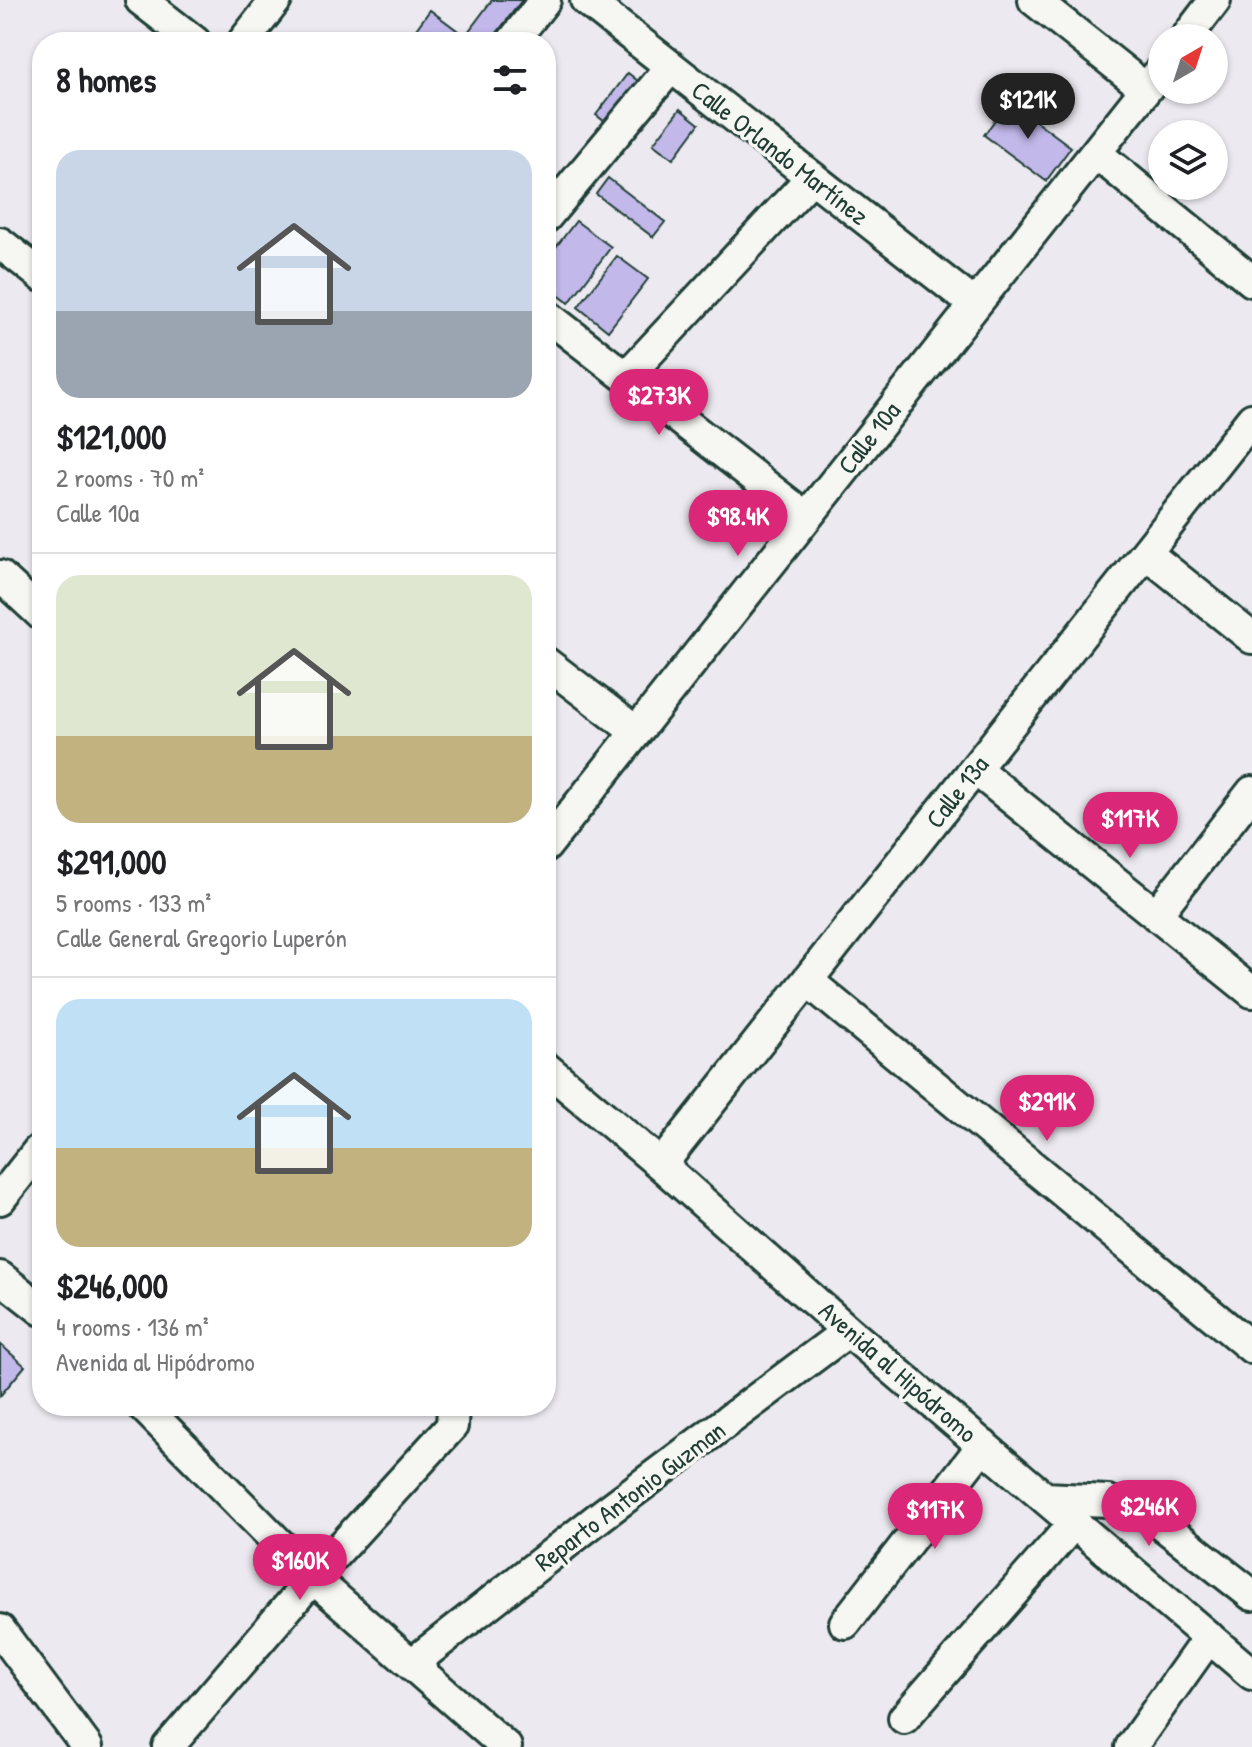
<!DOCTYPE html>
<html lang="en">
<head>
<meta charset="utf-8">
<style>
	:root { --surface:#fff; --page:#f2f2f2; --text:#202124; --muted:#757577; --line:#e0e0e0; --accent:#db2777 }
	body { margin:0; font-family:"Patrick Hand",sans-serif; background:var(--page); color:var(--text); height:100vh; display:flex; flex-direction:column; font-size:30px; white-space:nowrap }
	* { box-sizing:border-box; margin:0 }
	p { font-size:26px; color:var(--muted) }
	.icon { flex:none; width:44px; height:44px; fill:none; stroke:currentColor; stroke-width:2; stroke-linecap:round; stroke-linejoin:round }
	.map { position:relative; flex:1; overflow:hidden }
	.drawer { position:absolute; left:32px; top:32px; width:524px; height:1384px; display:flex; flex-direction:column; background:var(--surface); border-radius:32px; box-shadow:0 2px 6px #0004 }
	.drawer>* { flex:none }
	.needle { width:52px; rotate:39deg }
	.fabs { position:absolute; left:1148px; top:24px; display:grid; gap:16px }
	.fabs a { display:grid; place-items:center; width:80px; height:80px; border-radius:50%; background:var(--surface); box-shadow:0 2px 6px #0004; font-size:40px }
	.price { position:absolute; translate:-50% -68px; padding:0 18px; border-radius:28px; background:var(--accent); color:#fff; font-size:26px; line-height:52px; filter:drop-shadow(0 2px 4px #0008) }
	.price::after { content:''; position:absolute; left:50%; top:48px; width:24px; height:18px; margin-left:-12px; background:inherit; clip-path:polygon(0 0,100% 0,50% 100%) }
	.price.on { background:#222; color:#fff }
	ul { padding:0; list-style:none }
	li { display:grid; align-content:center; gap:16px; height:424px; padding:0 24px }
	li+li { border-top:2px solid var(--line) }
	li span { display:grid; place-items:center; height:248px; border-radius:24px; color:#555 }
	li>.icon { margin-inline-start:auto }
	span .icon { width:144px; height:144px; fill:#fffc; stroke-width:1 }
	li b { font-size:34px }
	h2 { display:flex; justify-content:space-between; align-items:center; height:96px; padding:0 24px; font-size:34px }
	.map>svg:first-child { display:block }
</style>
</head>
<body>
<div class="map">
<svg width="1252" height="1747" viewBox="0 0 1252 1747">
	<rect width="100%" height="100%" fill="#eceaf0"/>
	<filter id="ink" filterUnits="userSpaceOnUse"><feTurbulence type="fractalNoise" baseFrequency=".0125" numOctaves="2"/><feDisplacementMap in="SourceGraphic" scale="16" xChannelSelector="R" yChannelSelector="G"/><feConvolveMatrix kernelMatrix="1 2 1 2 8 2 1 2 1" color-interpolation-filters="sRGB"/></filter>
	<g filter="url(#ink)">
		<path fill="#c2b8ea" stroke="#1f3d34" stroke-width="2" d="M 492,0 L 522,0 L 490,42 L 427,42 L 414,32 L 430,10 L 465,36 Z
			M 628,73 L 644,86 L 612,127 L 596,115 Z
			M 1009,101 L 1071,147 L 1046,181 L 984,135 Z
			M 680,109 L 699,124 L 673,159 L 653,144 Z
			M 608,178 L 665,222 L 653,237 L 596,194 Z
			M 576,221 L 611,247 L 569,303 L 546,286 L 546,260 Z
			M 617,256 L 648,279 L 608,331 L 578,307 Z
			M 0,1344 L 25,1366 L 0,1396 Z"/>
		<g fill="none" stroke-linecap="round" stroke-linejoin="round">
			<defs>
				<path id="street" d="M 141,0 L 195,42
					M 586,0 L 975,305
					M 1034,0 L 1146,89
					M 1186,38 L 1215,0
					M 243,42 L 276,0
					M 512,42 L 545,0
					M 1096,153 L 1252,281
					M 546,217 L 671,67
					M 0,243 L 42,276
					M 546,315 L 806,517
					M 626,377 L 812,177
					M 1146,553 L 1252,638
					M 0,576 L 42,615
					M 546,663 L 635,731
					M 975,769 L 1252,992
					M 546,846 L 1162,69
					M 1156,915 L 1252,792
					M 808,981 L 1252,1348
					M 546,1068 L 661,1165 L 848,1331 L 1252,1674
					M 661,1165 L 1252,419
					M 0,1199 L 38,1151
					M 0,1277 L 42,1310
					M 143,1406 L 313,1578 L 506,1747
					M 1045,1498 L 1108,1501 L 1151,1516 L 1252,1595
					M 845,1623 L 983,1445
					M 0,1630 L 87,1747
					M 413,1663 L 602,1515 L 848,1331
					M 904,1718 L 1074,1523
					M 168,1747 L 313,1578 L 452,1426 L 453,1406
					M 1131,1747 L 1209,1637"/>
			</defs>
			<use href="#street" stroke="#1f3d34" stroke-width="36"/>
			<use href="#street" stroke="#f6f6f2" stroke-width="30"/>
		</g>
	</g>
	<g text-anchor="middle" stroke-width="7" stroke-linejoin="round" paint-order="stroke">
		<g font-size="26" fill="#1f3d34" stroke="#f6f6f2">
			<text transform="translate(780 153) rotate(38)" y="9">Calle Orlando Martínez</text>
			<text transform="translate(869 438) rotate(-52)" y="9">Calle 10a</text>
			<text transform="translate(957 792) rotate(-52)" y="9">Calle 13a</text>
			<text transform="translate(898 1372) rotate(41)" y="9">Avenida al Hipódromo</text>
			<text transform="translate(630 1496) rotate(-37)" y="9">Reparto Antonio Guzman</text>
		</g>
	</g>
</svg>
<div class="fabs">
<a><svg class="needle" viewBox="-14 -14 28 28"><path d="M0-13l5 13h-10z" fill="#e53935"/><path d="M0 13l5-13h-10z" fill="#757577"/></svg></a>
<a><svg class="icon" aria-label="layers" viewBox="0 0 24 24"><path d="M12 4l9 5-9 5-9-5zM3 14l9 5 9-5"/></svg></a>
</div>
<b class="price on" style="left:1028px;top:141px">$121K</b>
<b class="price" style="left:659px;top:437px">$273K</b>
<b class="price" style="left:738px;top:558px">$98.4K</b>
<b class="price" style="left:1130px;top:860px">$117K</b>
<b class="price" style="left:1047px;top:1143px">$291K</b>
<b class="price" style="left:1149px;top:1548px">$246K</b>
<b class="price" style="left:935px;top:1551px">$117K</b>
<b class="price" style="left:300px;top:1602px">$160K</b>
<section class="drawer">
<h2>8 homes<svg class="icon" aria-label="filters" viewBox="0 0 24 24"><path d="M4 7h16M4 17h16"/><circle cx="9" cy="7" r="2"/><circle cx="15" cy="17" r="2"/></svg></h2>
<ul>
<li><span style="background:linear-gradient(#c9d6e8 65%,#9aa5b1 0)"><svg class="icon" aria-label="home" viewBox="0 0 24 24"><path d="M3 11l9-7 9 7M6 9v11h12V9"/></svg></span><div><b>$121,000</b><p>2 rooms · 70 m²</p><p>Calle 10a</p></div></li>
<li><span style="background:linear-gradient(#dfe7d0 65%,#c2b280 0)"><svg class="icon" aria-label="home" viewBox="0 0 24 24"><path d="M3 11l9-7 9 7M6 9v11h12V9"/></svg></span><div><b>$291,000</b><p>5 rooms · 133 m²</p><p>Calle General Gregorio Luperón</p></div></li>
<li><span style="background:linear-gradient(#bfe0f5 60%,#c2b280 0)"><svg class="icon" aria-label="home" viewBox="0 0 24 24"><path d="M3 11l9-7 9 7M6 9v11h12V9"/></svg></span><div><b>$246,000</b><p>4 rooms · 136 m²</p><p>Avenida al Hipódromo</p></div></li>
</ul>
</section>
</div>
</body>
</html>
